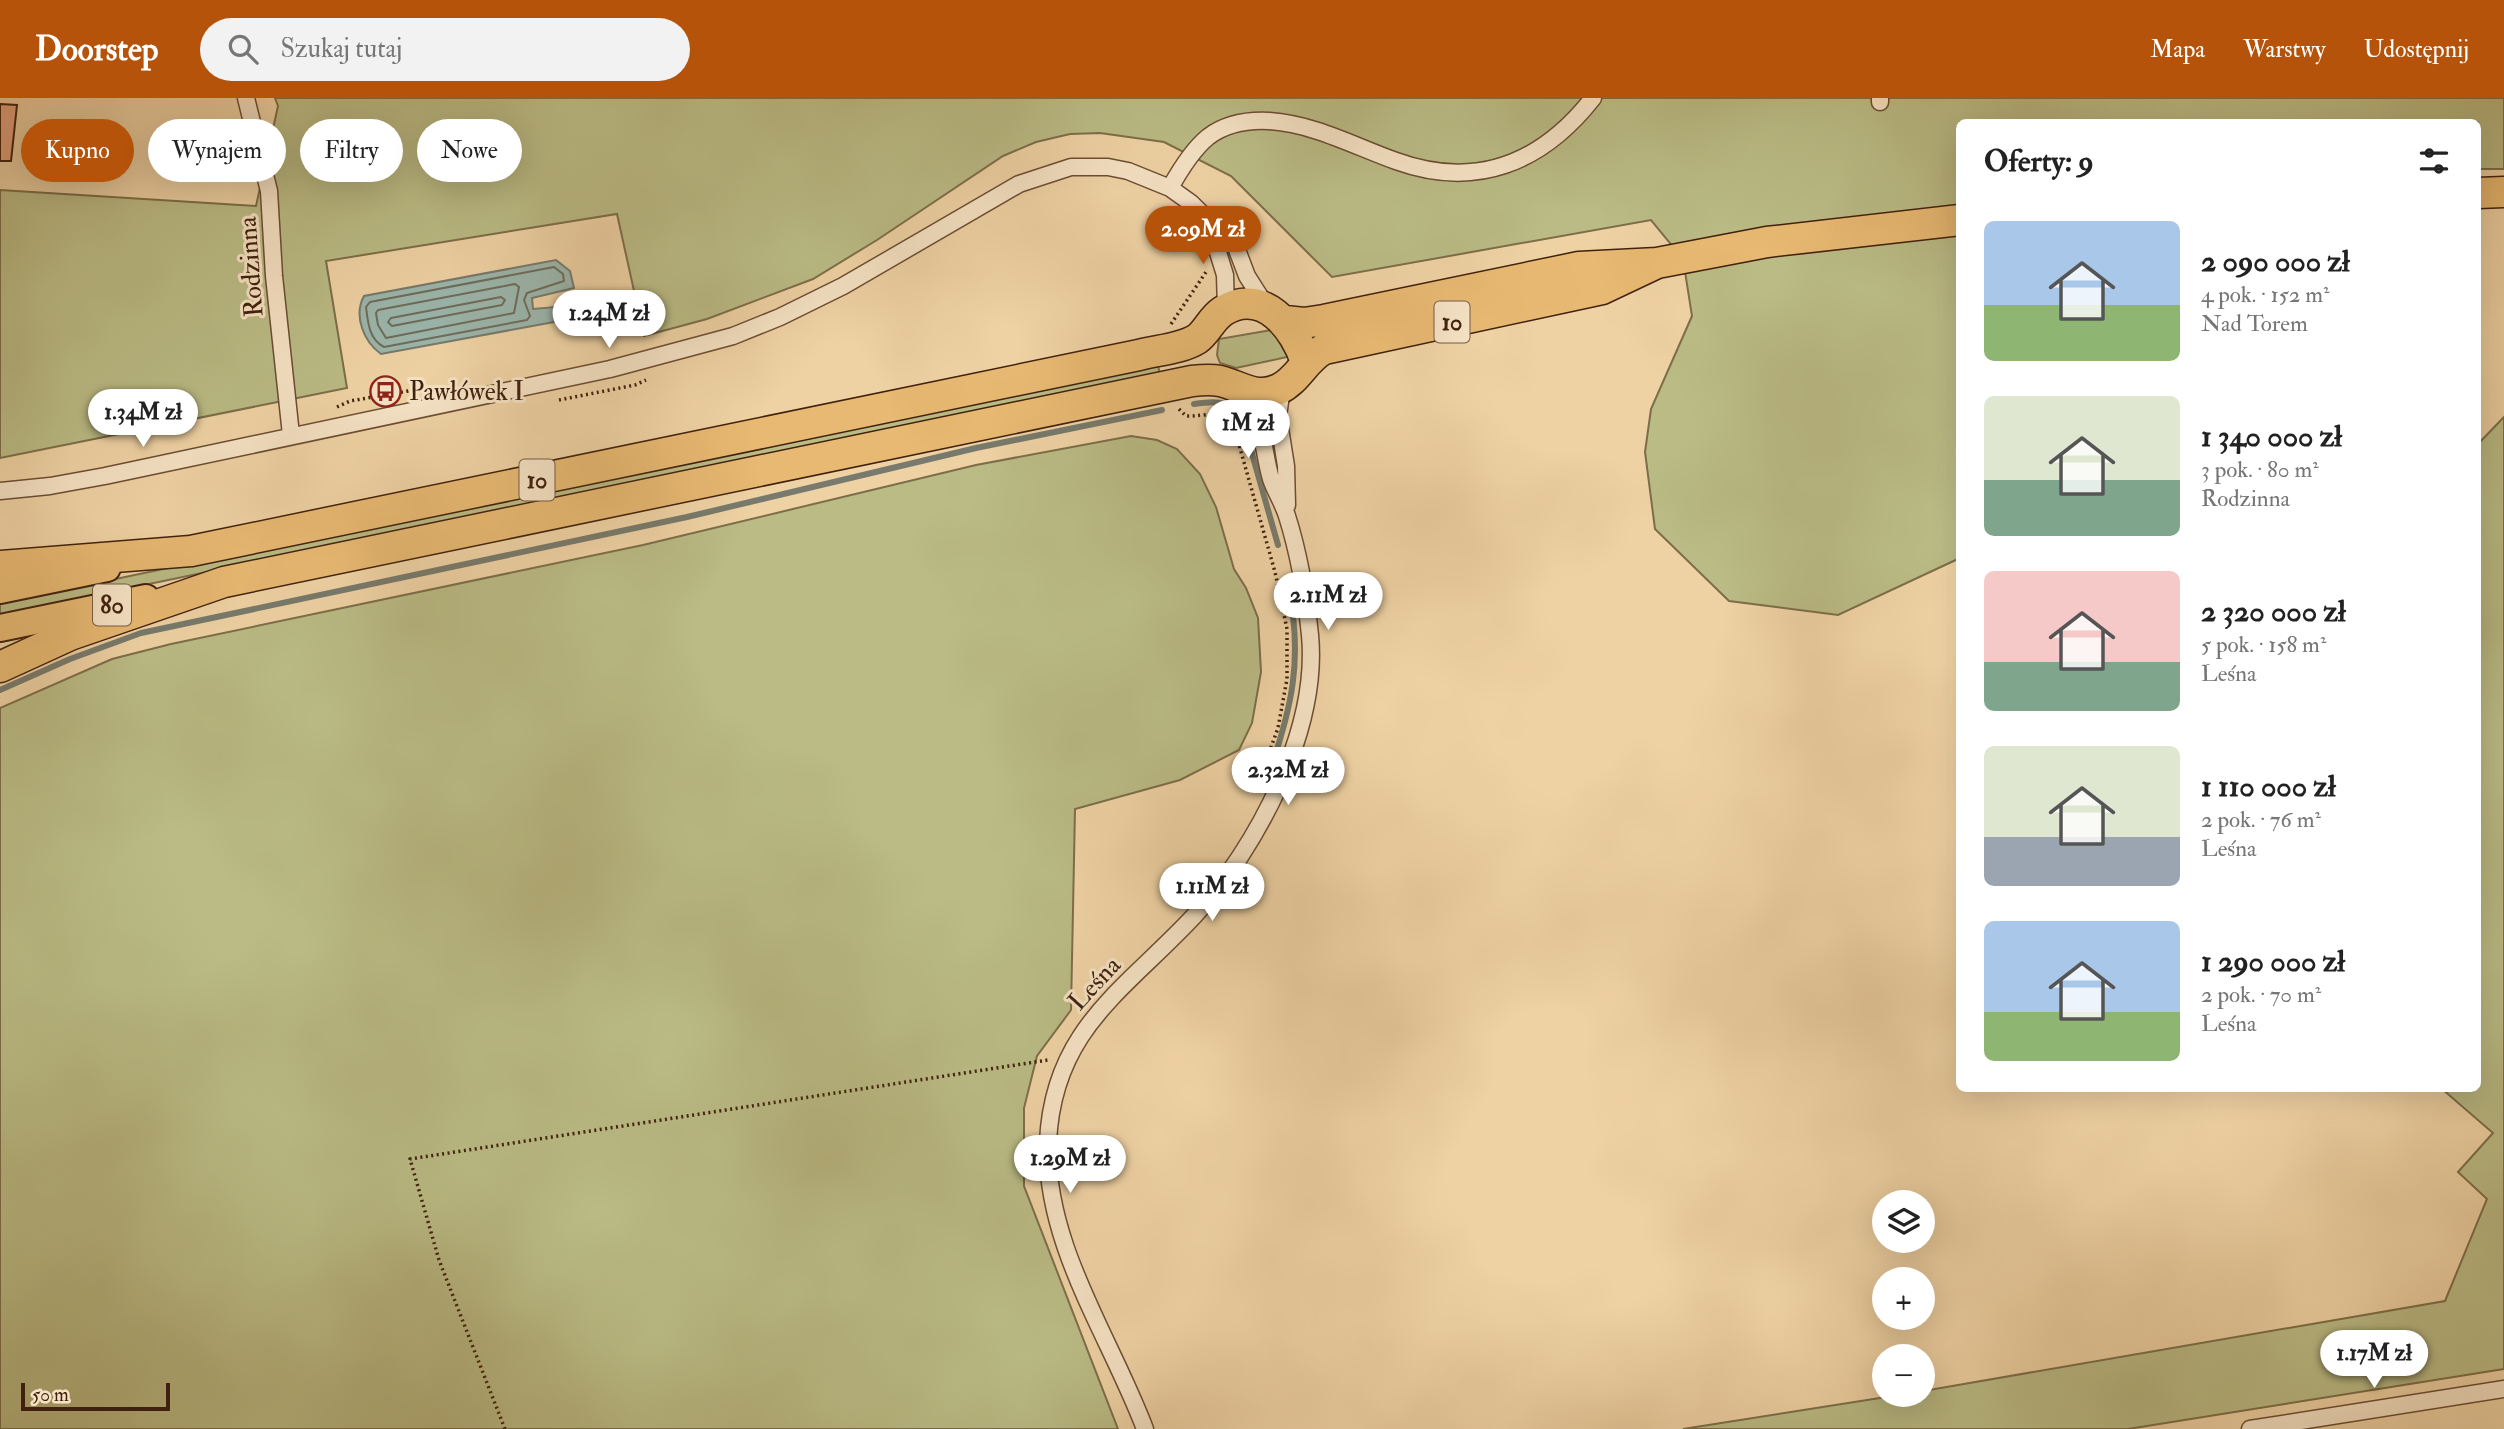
<!DOCTYPE html>
<html lang="pl">
<head>
<meta charset="utf-8">
<style>
	:root { --surface:#fff; --page:#f2f2f2; --text:#222; --muted:#767676; --accent:#b45309 }
	body { margin:0; font-family:"IM FELL Double Pica",serif; background:var(--page); color:var(--text); height:100vh; display:flex; flex-direction:column; font-size:26px; white-space:nowrap }
	* { box-sizing:border-box; margin:0 }
	p { font-size:23px; color:var(--muted) }
	.icon { flex:none; width:38px; height:38px; fill:none; stroke:currentColor; stroke-width:2; stroke-linecap:round; stroke-linejoin:round }
	.map { position:relative; flex:1; overflow:hidden }
	.drawer { position:absolute; left:1956px; top:21px; width:525px; height:973px; display:flex; flex-direction:column; background:var(--surface); border-radius:10px; box-shadow:0 7px 28px #0002 }
	.drawer>* { flex:none }
	.hud { position:absolute; left:21px; top:21px; width:665px; height:63px; display:flex; gap:14px }
	.controls { position:absolute; left:1872px; top:1092px; display:grid; gap:14px }
	.controls a { display:grid; place-items:center; width:63px; height:63px; border-radius:50%; background:var(--surface); box-shadow:0 7px 28px #0002; font-size:35px }
	.scale { position:absolute; left:21px; bottom:18px; width:149px; box-sizing:border-box; padding-left:7px; border:4px solid #40210d; border-top:0; font-size:19px; line-height:24px; white-space:nowrap; color:#40210d; -webkit-text-stroke:5px #f5e2c4; paint-order:stroke }
	.price { position:absolute; translate:-50% -60px; padding:0 16px; border-radius:24px; background:#fff; color:#222; font-size:23px; line-height:46px; filter:drop-shadow(0 2px 4px #0008) }
	.price::after { content:''; position:absolute; left:50%; top:42px; width:21px; height:16px; margin-left:-10px; background:inherit; clip-path:polygon(0 0,100% 0,50% 100%) }
	.price.on { background:var(--accent); color:#fff }
	ul { padding:0; list-style:none }
	li { display:flex; align-items:center; gap:21px; height:175px; padding:0 28px }
	li span { display:grid; place-items:center; flex:none; width:196px; height:140px; border-radius:10px; color:#555 }
	li>.icon { margin-inline-start:auto }
	span .icon { width:84px; height:84px; fill:#fffc; stroke-width:1 }
	li b { font-size:30px }
	h2 { display:flex; justify-content:space-between; align-items:center; height:84px; padding:0 28px; font-size:30px }
	.chip { padding:0 24px; border-radius:32px; background:var(--surface); box-shadow:0 7px 28px #0002; font-size:24px; line-height:63px }
	.chip.on { background:var(--accent); color:#fff }
	header { display:flex; align-items:center; gap:42px; box-sizing:border-box; height:98px; padding:0 35px; background:var(--accent); color:#fff }
	header strong { font-size:33px }
	nav { display:flex; gap:38px; margin-inline-start:auto; font-size:24px }
	.search { width:490px; height:63px; background:var(--page); display:flex; align-items:center; gap:18px; box-sizing:border-box; padding:0 24px; border-radius:38px; color:var(--muted); font-size:26px }
	.map>svg:first-child { display:block }
</style>
</head>
<body>
<header>
<strong>Doorstep</strong>
<div class="search"><svg class="icon" aria-label="search" viewBox="0 0 24 24"><circle cx="10" cy="10" r="6"/><path d="M15 15l6 6"/></svg>Szukaj tutaj</div>
<nav><a>Mapa</a><a>Warstwy</a><a>Udostępnij</a></nav>
</header>
<div class="map">
<svg width="2504" height="1331" viewBox="0 0 2504 1331">
	<rect width="100%" height="100%" fill="#efd2a4"/>
	<filter id="stains"><feTurbulence type="fractalNoise" baseFrequency=".00286" numOctaves="4"/><feColorMatrix values="0 0 0 0 .2 0 0 0 0 .09 0 0 0 0 .02 0 0 0 .5 -.17"/></filter>
	<radialGradient id="worn" r=".72"><stop offset=".6" stop-color="#630" stop-opacity="0"/><stop offset="1" stop-color="#630" stop-opacity=".3"/></radialGradient>
	<path fill="#babb85" stroke="#7d6e49" stroke-width="2" d="M 275,0 L 2504,0 L 2504,71 L 2478,71 L 2478,24 L 1960,24 L 1960,460 L 1838,517 L 1729,503 L 1655,431 L 1645,354 L 1651,311 L 1692,218 L 1683,161 L 1651,122 L 1332,179 L 1231,78 L 1164,44 L 1100,35 L 1070,36 L 1036,44 L 1003,58 L 877,142 L 813,181 L 707,221 L 644,238 L 617,116 L 326,163 L 347,290 L 0,360 L 0,92 L 256,108 L 278,8 Z
		M 1271,232 L 1289,251 L 1287,259 L 1236,270 L 1220,265 L 1217,257 L 1219,241 Z
		M 1157,264 L 1160,276 L 0,517 L 0,505 Z
		M 2504,319 L 2504,1271 L 2128,1331 L 1683,1331 L 1899,1297 L 1923,1297 L 1923,1293 L 2445,1203 L 2487,1101 L 2458,1074 L 2493,1035 L 2442,991 L 2478,990 L 2478,346 Z
		M 1131,338 L 1157,342 L 1177,351 L 1200,376 L 1216,409 L 1234,471 L 1246,490 L 1258,520 L 1261,574 L 1252,625 L 1239,652 L 1180,682 L 1075,711 L 1071,912 L 1037,958 L 1024,1010 L 1024,1088 L 1118,1331 L 0,1331 L 0,610 L 112,561 L 171,546 L 643,447 L 976,367 Z"/>
	<path fill="#9bb6ac" stroke="#777a6c" stroke-width="2" d="M 556,162 L 570,173 L 574,190 L 532,200 L 533,211 L 579,207 L 577,214 L 570,221 L 381,256 C 364,244 353,218 364,198 Z"/>
	<g fill="none" stroke-linecap="round" stroke-linejoin="round">
		<path stroke="#6e6c5c" stroke-width="2" d="M 554,169 L 563,176 L 564,183 L 527,195 L 524,202 L 530,218 L 527,222 L 384,249 C 369,241 368,225 366,209 L 370,204 Z
			M 515,186 L 519,189 L 514,215 L 386,240 L 378,227 L 376,215 L 378,212 Z
			M 501,199 L 505,202 L 502,207 L 392,228 L 388,224 L 391,220 Z"/>
		<path stroke="#777a6c" stroke-width="6" d="M 1194,306 C 1214,303 1226,302 1241,317 L 1278,447
			M 0,592 L 70,561 L 141,535 L 687,419 L 976,350 L 1162,312
			M 1268,678 C 1291,613 1304,560 1288,490"/>
	</g>
	<path fill="#e4a37e" stroke="#40210d" stroke-width="2" d="M 0,6 L 17,7 L 11,63 L 0,63 Z
		M 82,22 L 112,26 L 107,73 L 77,70 Z"/>
	<g fill="none" stroke-linecap="round" stroke-linejoin="round">
		<defs>
			<path id="street" d="M 246,0 L 269,93 L 274,178 L 291,337
				M 1880,0 L 1880,4
				M 1170,90 C 1180,72 1192,52 1208,39 C 1225,26 1248,22 1269,23 C 1314,26 1354,48 1396,63 C 1476,92 1542,65 1593,0
				M 1208,122 L 1225,177 L 1226,211
				M 1282,290 L 1278,318 L 1286,368 L 1287,407
				M 0,393 L 50,388 L 105,378 L 610,271 L 733,238 L 780,219 L 843,188 L 1019,86 L 1071,69 L 1108,69 L 1128,73 L 1170,90 L 1191,105 L 1236,149 L 1247,178 L 1266,208
				M 1145,1331 C 1110,1238 1044,1146 1048,1044 C 1053,931 1125,892 1194,818 C 1257,750 1319,632 1310,537 C 1306,497 1299,456 1287,418 C 1283,405 1275,393 1271,381 C 1265,361 1264,338 1256,319 C 1253,310 1247,302 1243,293
				M 2250,1331 L 2504,1291"/>
			<path id="primary" d="M 0,492 L 107,470
				M 0,530 L 146,500"/>
			<path id="highway" d="M 2478,95 L 2504,94
				M 1285,223 L 1304,225 L 1324,222 L 1579,169 L 1657,165 L 1767,144 L 1960,122
				M 0,468 L 191,453 L 1139,257 C 1158,252 1181,251 1197,241 C 1207,234 1211,221 1223,213 C 1263,188 1295,230 1306,264
				M 0,569 L 70,537 L 224,484 L 1192,283 C 1201,282 1210,281 1220,283 C 1241,288 1256,302 1279,291 C 1298,282 1305,261 1324,251 L 1602,191 L 1657,165"/>
		</defs>
		<use href="#street" stroke="#6c4d33" stroke-width="19"/>
		<use href="#primary" stroke="#40210d" stroke-width="30"/>
		<use href="#highway" stroke="#40210d" stroke-width="33"/>
		<path stroke="#40210d" stroke-width="3.5" stroke-dasharray="2 3.5" stroke-linecap="butt" d="M 1171,226 L 1206,174
			M 559,302 L 635,287 L 646,282
			M 337,309 L 350,303 L 431,289
			M 1179,311 L 1186,318 C 1205,319 1222,309 1234,329 L 1275,474 L 1287,531 L 1287,581 L 1278,630 L 1261,677 L 1262,684
			M 505,1331 L 439,1162 L 410,1061 L 1048,962"/>
		<use href="#street" stroke="#f5e2c4" stroke-width="16"/>
		<use href="#primary" stroke="#e8b972" stroke-width="26"/>
		<use href="#highway" stroke="#e8b972" stroke-width="30"/>
	</g>
	<defs>
		<symbol id="bus-ring" viewBox="-11 -11 22 22"><circle r="9.5" fill="#f5e2c4" stroke="#8f2418" stroke-width="1.5"/><path d="M-5-6H5V4H4V6H2V4H-2V6H-4V4H-5ZM-3.5-4V0h7V-4ZM-3.5 1.2v1.5H-2V1.2ZM2 1.2v1.5H3.5V1.2Z" fill="#8f2418"/></symbol>
	</defs>
	<g fill-rule="evenodd">
		<use href="#bus-ring" x="368" y="276" width="35" height="35"/>
	</g>
	<g text-anchor="middle" stroke-width="6" stroke-linejoin="round" paint-order="stroke">
		<g fill="#f5e2c4" stroke="#765b44" stroke-width="2">
			<rect x="1434.5" y="203.5" width="35" height="41" rx="5"/>
			<rect x="519.5" y="361.5" width="35" height="41" rx="5"/>
			<rect x="93" y="486.5" width="38" height="41" rx="5"/>
		</g>
		<g font-size="24" font-weight="bold" fill="#40210d">
			<text x="1452" y="232">10</text>
			<text x="537" y="390">10</text>
			<text x="112" y="515">80</text>
		</g>
		<g font-size="26" fill="#40210d" stroke="#f5e2c4">
			<text transform="translate(250 169) rotate(-94)" y="9">Rodzinna</text>
			<text transform="translate(1094 885) rotate(-47)" y="9">Leśna</text>
		</g>
		<g font-size="26" fill="#40210d" stroke="#f5e2c4" text-anchor="start">
			<text x="409" y="302">Pawłówek I</text>
		</g>
	</g>
	<rect width="100%" height="100%" filter="url(#stains)"/>
	<rect width="100%" height="100%" fill="url(#worn)"/>
</svg>
<div class="controls">
<a><svg class="icon" aria-label="layers" viewBox="0 0 24 24"><path d="M12 4l9 5-9 5-9-5zM3 14l9 5 9-5"/></svg></a>
<a>+</a>
<a>−</a>
</div>
<div class="scale">50 m</div>
<b class="price on" style="left:1203px;top:168px">2.09M zł</b>
<b class="price" style="left:609px;top:252px">1.24M zł</b>
<b class="price" style="left:143px;top:351px">1.34M zł</b>
<b class="price" style="left:1248px;top:362px">1M zł</b>
<b class="price" style="left:1328px;top:534px">2.11M zł</b>
<b class="price" style="left:1288px;top:709px">2.32M zł</b>
<b class="price" style="left:1212px;top:825px">1.11M zł</b>
<b class="price" style="left:1070px;top:1097px">1.29M zł</b>
<b class="price" style="left:2374px;top:1292px">1.17M zł</b>
<div class="hud">
<a class="chip on">Kupno</a>
<a class="chip">Wynajem</a>
<a class="chip">Filtry</a>
<a class="chip">Nowe</a>
</div>
<section class="drawer">
<h2>Oferty: 9<svg class="icon" aria-label="filters" viewBox="0 0 24 24"><path d="M4 7h16M4 17h16"/><circle cx="9" cy="7" r="2"/><circle cx="15" cy="17" r="2"/></svg></h2>
<ul>
<li><span style="background:linear-gradient(#a9c7e8 60%,#8fb573 0)"><svg class="icon" aria-label="home" viewBox="0 0 24 24"><path d="M3 11l9-7 9 7M6 9v11h12V9"/></svg></span><div><b>2 090 000 zł</b><p>4 pok. · 152 m²</p><p>Nad Torem</p></div></li>
<li><span style="background:linear-gradient(#dfe7d0 60%,#7fa58c 0)"><svg class="icon" aria-label="home" viewBox="0 0 24 24"><path d="M3 11l9-7 9 7M6 9v11h12V9"/></svg></span><div><b>1 340 000 zł</b><p>3 pok. · 80 m²</p><p>Rodzinna</p></div></li>
<li><span style="background:linear-gradient(#f6c9c9 65%,#7fa58c 0)"><svg class="icon" aria-label="home" viewBox="0 0 24 24"><path d="M3 11l9-7 9 7M6 9v11h12V9"/></svg></span><div><b>2 320 000 zł</b><p>5 pok. · 158 m²</p><p>Leśna</p></div></li>
<li><span style="background:linear-gradient(#dfe7d0 65%,#9aa5b1 0)"><svg class="icon" aria-label="home" viewBox="0 0 24 24"><path d="M3 11l9-7 9 7M6 9v11h12V9"/></svg></span><div><b>1 110 000 zł</b><p>2 pok. · 76 m²</p><p>Leśna</p></div></li>
<li><span style="background:linear-gradient(#a9c7e8 65%,#8fb573 0)"><svg class="icon" aria-label="home" viewBox="0 0 24 24"><path d="M3 11l9-7 9 7M6 9v11h12V9"/></svg></span><div><b>1 290 000 zł</b><p>2 pok. · 70 m²</p><p>Leśna</p></div></li>
</ul>
</section>
</div>
</body>
</html>
